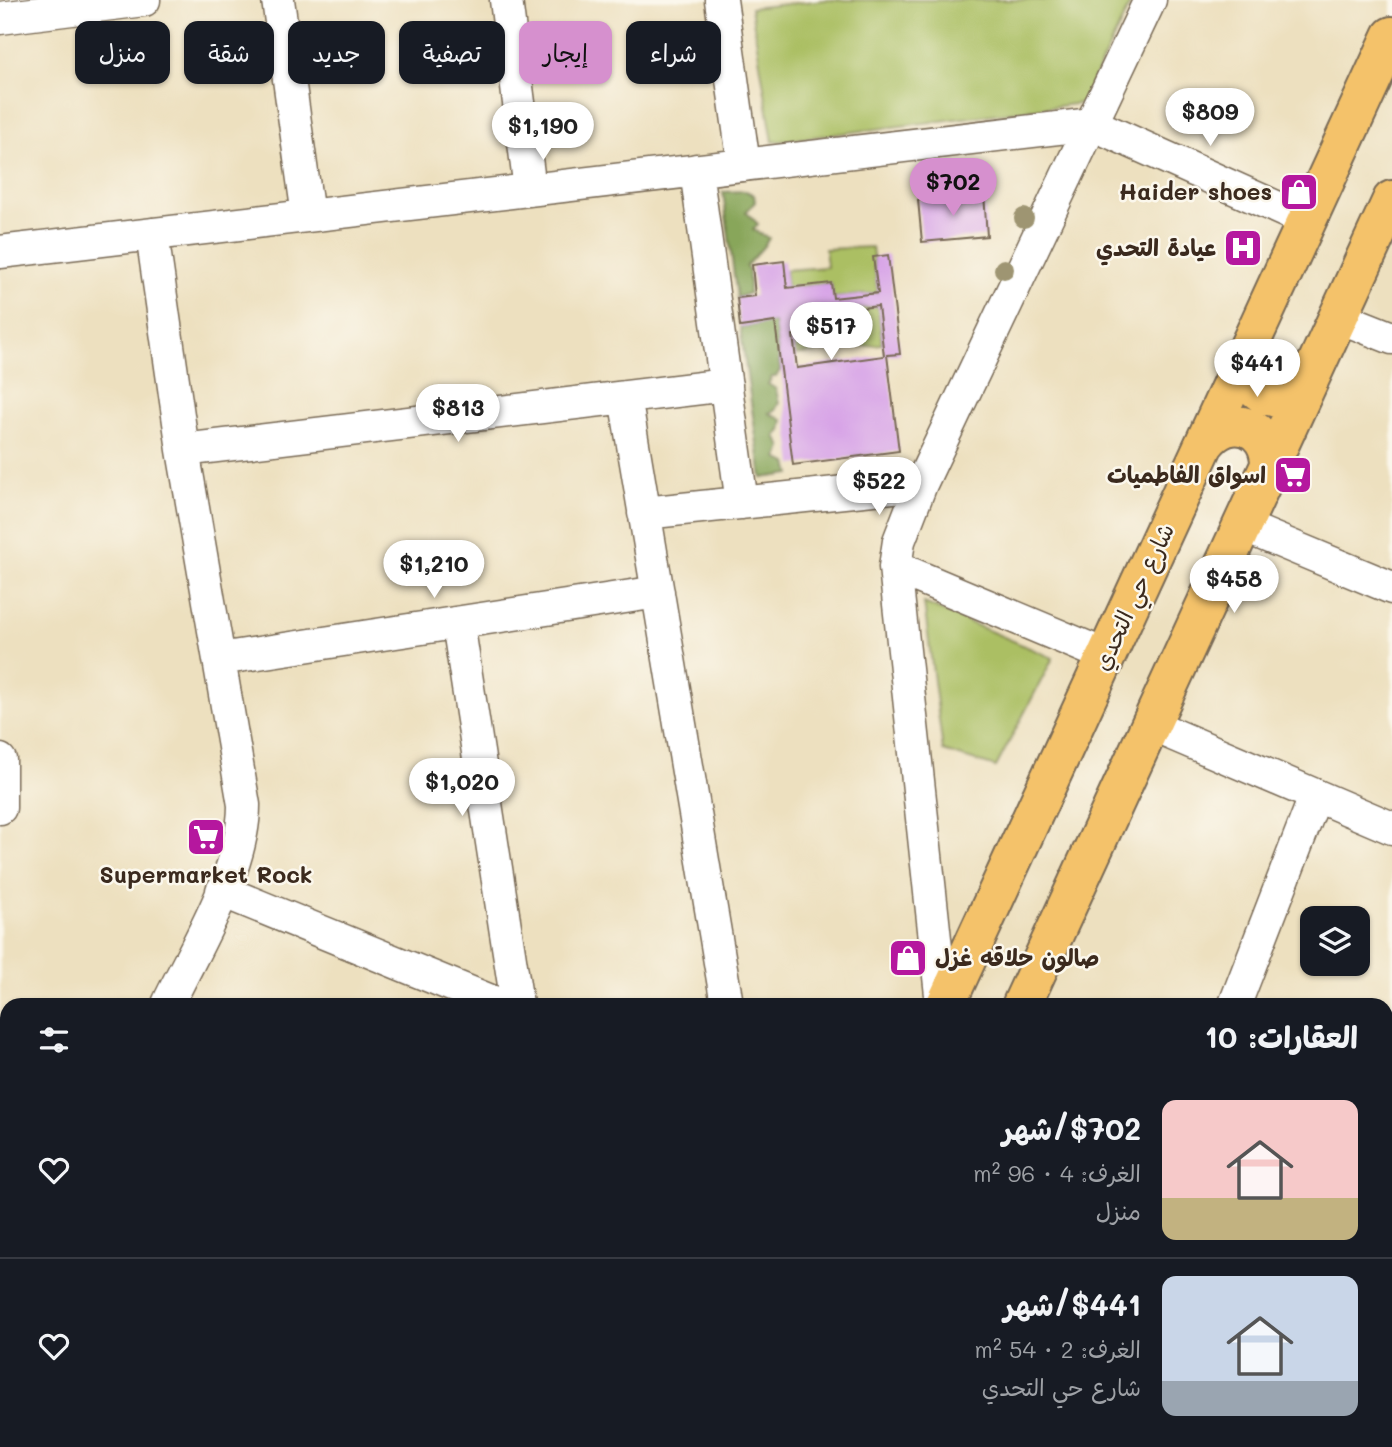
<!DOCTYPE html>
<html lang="ar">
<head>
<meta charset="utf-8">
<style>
	:root { --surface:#171b24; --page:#20242c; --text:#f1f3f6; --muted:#9ea1a6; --line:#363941; --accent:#d690ce }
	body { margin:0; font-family:Mali,"Playpen Sans Arabic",sans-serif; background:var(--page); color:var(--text); direction:rtl; height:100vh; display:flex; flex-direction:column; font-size:26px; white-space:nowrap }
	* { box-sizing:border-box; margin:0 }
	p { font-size:23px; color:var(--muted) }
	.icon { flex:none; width:38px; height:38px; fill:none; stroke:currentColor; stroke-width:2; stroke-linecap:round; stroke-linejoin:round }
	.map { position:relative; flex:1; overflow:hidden; direction:ltr }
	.details { position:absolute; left:0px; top:998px; width:1393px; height:450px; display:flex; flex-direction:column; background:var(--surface); border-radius:21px 21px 0 0; box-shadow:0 2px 5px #0004; direction:rtl }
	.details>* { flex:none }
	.top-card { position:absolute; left:21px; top:21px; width:700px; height:63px; direction:rtl; display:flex; gap:14px }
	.controls { position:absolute; left:1300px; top:906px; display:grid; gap:14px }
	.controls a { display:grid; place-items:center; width:70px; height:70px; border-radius:14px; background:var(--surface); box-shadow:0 2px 5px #0004; font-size:35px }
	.price { position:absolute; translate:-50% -60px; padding:0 16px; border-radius:24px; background:#fff; color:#222; font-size:23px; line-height:46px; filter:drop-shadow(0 2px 4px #0008) }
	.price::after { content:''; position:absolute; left:50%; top:42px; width:21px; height:16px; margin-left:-10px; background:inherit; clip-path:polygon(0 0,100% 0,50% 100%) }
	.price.selected { background:var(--accent); color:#111 }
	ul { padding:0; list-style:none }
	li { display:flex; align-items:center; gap:21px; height:175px; padding:0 35px }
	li+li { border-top:2px solid var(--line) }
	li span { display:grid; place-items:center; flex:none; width:196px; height:140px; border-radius:14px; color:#555 }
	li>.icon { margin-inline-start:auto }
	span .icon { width:84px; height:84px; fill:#fffc; stroke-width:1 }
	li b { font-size:30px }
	h2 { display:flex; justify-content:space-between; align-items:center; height:84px; padding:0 35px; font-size:30px }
	.tag { padding:0 24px; border-radius:14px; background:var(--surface); box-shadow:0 2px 5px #0004; font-size:24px; line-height:63px }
	.tag.selected { background:var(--accent); color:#111 }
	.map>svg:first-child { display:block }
</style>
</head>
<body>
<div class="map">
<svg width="1392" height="1447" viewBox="0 0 1392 1447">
	<rect width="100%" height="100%" fill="#fbf7ec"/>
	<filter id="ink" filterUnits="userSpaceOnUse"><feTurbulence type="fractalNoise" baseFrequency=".0143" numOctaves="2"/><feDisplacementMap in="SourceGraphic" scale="14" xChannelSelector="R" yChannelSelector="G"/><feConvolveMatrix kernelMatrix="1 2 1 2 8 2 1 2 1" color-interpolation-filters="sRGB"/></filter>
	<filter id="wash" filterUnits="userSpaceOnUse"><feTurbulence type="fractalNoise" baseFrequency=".00686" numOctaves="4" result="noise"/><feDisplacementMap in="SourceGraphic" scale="28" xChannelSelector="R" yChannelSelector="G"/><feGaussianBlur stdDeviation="1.57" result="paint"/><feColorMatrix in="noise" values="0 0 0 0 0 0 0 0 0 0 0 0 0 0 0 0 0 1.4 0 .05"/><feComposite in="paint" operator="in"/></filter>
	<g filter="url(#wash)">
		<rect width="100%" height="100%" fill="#ede0bf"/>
		<path fill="#abbf64" stroke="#737441" stroke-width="2" d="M 824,0 L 1132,0 L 1082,103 L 773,142 L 751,8 Z
			M 872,247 L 878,293 L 833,298 L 831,283 L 787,288 L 785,270 L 827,267 L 825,249 Z
			M 878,306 L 882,344 L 795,355 L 793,335 L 838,329 L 836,311 Z
			M 924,603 L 1053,658 L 996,767 L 943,751 Z"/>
		<path fill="#88a65a" stroke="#62683c" stroke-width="2" d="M 746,191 L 754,195 L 755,202 L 746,212 L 758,224 L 753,230 L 769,238 C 763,250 753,256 746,267 L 749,271 L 749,293 L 737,298 L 723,192 Z
			M 775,322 L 780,370 L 776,377 L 772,377 L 768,384 L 776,389 L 779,403 L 775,410 L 769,413 L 783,420 L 781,431 L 776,436 L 782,447 L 778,459 L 788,463 L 791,474 L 762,478 L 740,327 Z
			M 884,1440 L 1035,1440 L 1053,1447 L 888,1447 Z"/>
		<g id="blocks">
			<path fill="#d7a3e7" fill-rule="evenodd" d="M 984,194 L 987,236 L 922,242 L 918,200 Z
				M 888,255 L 900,354 L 887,355 L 899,451 L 793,465 L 775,322 L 740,327 L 737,298 L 755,296 L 752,265 L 784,261 L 787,288 L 831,283 L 833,298 L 878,293 L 873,257 ZM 878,306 L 884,356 L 797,368 L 793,335 L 838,329 L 836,311 Z"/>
		</g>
	</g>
	<g filter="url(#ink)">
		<use href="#blocks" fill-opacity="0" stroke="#796a56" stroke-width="2"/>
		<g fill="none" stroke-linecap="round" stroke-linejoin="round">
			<defs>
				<path id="minor" d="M 278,0 L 308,216
					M 506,0 L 530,190
					M 721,0 L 744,165
					M 0,18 L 144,0
					M 696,170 L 742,503
					M 152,234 L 183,450 L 244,805 C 244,869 195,947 168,1004
					M 0,252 L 1092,124 L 1307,221
					M 1339,317 L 1392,338
					M 625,397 L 727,1004
					M 183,450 L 726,385
					M 644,513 L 921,484
					M 1243,526 L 1392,588
					M 895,567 L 1107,656
					M 458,623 L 517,1004
					M 219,659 L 658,592
					M 1151,725 L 1392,828
					M 0,760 L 0,808
					M 222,891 L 498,1004
					M 942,1004 L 895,567 L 899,541 L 921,484 L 1150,0
					M 1235,1004 L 1315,797
					M 0,1098 L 7,1101
					M 1386,1186 L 1392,1171
					M 0,1262 L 7,1265
					M 1386,1331 L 1392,1333
					M 451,1440 L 468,1447
					M 1083,1440 L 1100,1447"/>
				<path id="major" d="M 1247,350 C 1236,397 1292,417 1312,374
					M 1205,443 C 1229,411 1271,425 1270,466
					M 946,1004 L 1392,36
					M 1022,1004 L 1392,200
					M 0,1137 L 7,1140
					M 0,1230 L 7,1233
					M 524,1440 L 540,1447
					M 756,1440 L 773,1447
					M 859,1440 L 862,1447
					M 818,1447 L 822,1440"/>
			</defs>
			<use href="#minor" stroke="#796a56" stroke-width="35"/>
			<use href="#major" stroke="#796a56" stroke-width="42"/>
			<use href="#minor" stroke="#fff" stroke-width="32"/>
			<use href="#major" stroke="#f4c26a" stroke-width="38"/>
		</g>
		<g fill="#9e9572">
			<circle cx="1024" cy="218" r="10"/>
			<circle cx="1004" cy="269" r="10"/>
		</g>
	</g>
	<defs>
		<symbol id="shop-square" viewBox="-11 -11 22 22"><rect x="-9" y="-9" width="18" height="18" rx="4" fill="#b5179e" stroke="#fbf7ec"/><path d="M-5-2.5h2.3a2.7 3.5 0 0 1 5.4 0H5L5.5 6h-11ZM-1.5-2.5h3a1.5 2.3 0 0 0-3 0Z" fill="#fff"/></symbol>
		<symbol id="hospital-square" viewBox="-11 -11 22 22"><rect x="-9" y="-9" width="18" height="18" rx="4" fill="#b5179e" stroke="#fbf7ec"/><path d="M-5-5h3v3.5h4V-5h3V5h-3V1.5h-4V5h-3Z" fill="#fff"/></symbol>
		<symbol id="supermarket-square" viewBox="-11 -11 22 22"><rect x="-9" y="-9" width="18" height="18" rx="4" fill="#b5179e" stroke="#fbf7ec"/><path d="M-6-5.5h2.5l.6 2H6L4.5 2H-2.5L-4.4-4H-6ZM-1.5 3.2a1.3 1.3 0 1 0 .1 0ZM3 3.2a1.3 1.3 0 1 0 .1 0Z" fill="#fff"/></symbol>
	</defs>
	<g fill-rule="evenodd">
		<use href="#shop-square" x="1277" y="170" width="44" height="44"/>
		<use href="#hospital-square" x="1221" y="226" width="44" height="44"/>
		<use href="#supermarket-square" x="1271" y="453" width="44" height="44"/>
		<use href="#supermarket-square" x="184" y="815" width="44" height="44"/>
		<use href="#shop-square" x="886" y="936" width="44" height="44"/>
	</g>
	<g text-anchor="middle" stroke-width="5" stroke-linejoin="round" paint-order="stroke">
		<g font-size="23" font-weight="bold" fill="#3b2a1e" stroke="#fbf7ec" text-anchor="end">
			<text x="1272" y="200">Haider shoes</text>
			<text x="1216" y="256">عيادة التحدي</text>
			<text x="1266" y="483">اسواق الفاطميات</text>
			<text x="206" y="883" text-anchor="middle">Supermarket Rock</text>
			<text x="935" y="966" text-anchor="start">صالون حلاقه غزل</text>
		</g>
		<g font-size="23" fill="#3b2a1e" stroke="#fbf7ec">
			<text transform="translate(1134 597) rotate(-65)" y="8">شارع حي التحدي</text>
		</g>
	</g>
</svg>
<div class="controls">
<a><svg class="icon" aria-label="layers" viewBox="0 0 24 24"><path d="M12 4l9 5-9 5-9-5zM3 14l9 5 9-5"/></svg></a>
</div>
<b class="price" style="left:1210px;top:148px">$809</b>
<b class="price" style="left:543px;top:162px">$1,190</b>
<b class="price selected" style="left:953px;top:218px">$702</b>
<b class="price" style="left:831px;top:362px">$517</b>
<b class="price" style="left:1257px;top:399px">$441</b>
<b class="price" style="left:458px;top:444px">$813</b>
<b class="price" style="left:879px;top:517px">$522</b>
<b class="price" style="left:434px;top:600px">$1,210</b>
<b class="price" style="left:1234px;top:615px">$458</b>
<b class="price" style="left:462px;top:818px">$1,020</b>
<div class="top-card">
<a class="tag">شراء</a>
<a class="tag selected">إيجار</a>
<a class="tag">تصفية</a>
<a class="tag">جديد</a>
<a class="tag">شقة</a>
<a class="tag">منزل</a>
</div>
<section class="details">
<h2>العقارات: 10<svg class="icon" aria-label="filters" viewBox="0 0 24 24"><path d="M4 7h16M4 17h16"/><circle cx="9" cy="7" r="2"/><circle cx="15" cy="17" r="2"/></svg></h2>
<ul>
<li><span style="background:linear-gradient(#f6c9c9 70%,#c2b280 0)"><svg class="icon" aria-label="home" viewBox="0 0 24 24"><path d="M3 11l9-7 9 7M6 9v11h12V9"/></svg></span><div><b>$702/شهر</b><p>الغرف: 4 · 96 m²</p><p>منزل</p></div><svg class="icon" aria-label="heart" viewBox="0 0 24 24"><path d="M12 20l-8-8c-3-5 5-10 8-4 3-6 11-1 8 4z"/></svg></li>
<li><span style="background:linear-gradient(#c9d6e8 75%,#9aa5b1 0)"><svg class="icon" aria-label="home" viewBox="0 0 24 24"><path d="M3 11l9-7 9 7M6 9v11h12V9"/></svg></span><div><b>$441/شهر</b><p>الغرف: 2 · 54 m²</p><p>شارع حي التحدي</p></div><svg class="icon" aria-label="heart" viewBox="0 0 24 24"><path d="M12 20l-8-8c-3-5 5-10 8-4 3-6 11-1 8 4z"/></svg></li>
</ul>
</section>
</div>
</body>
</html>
